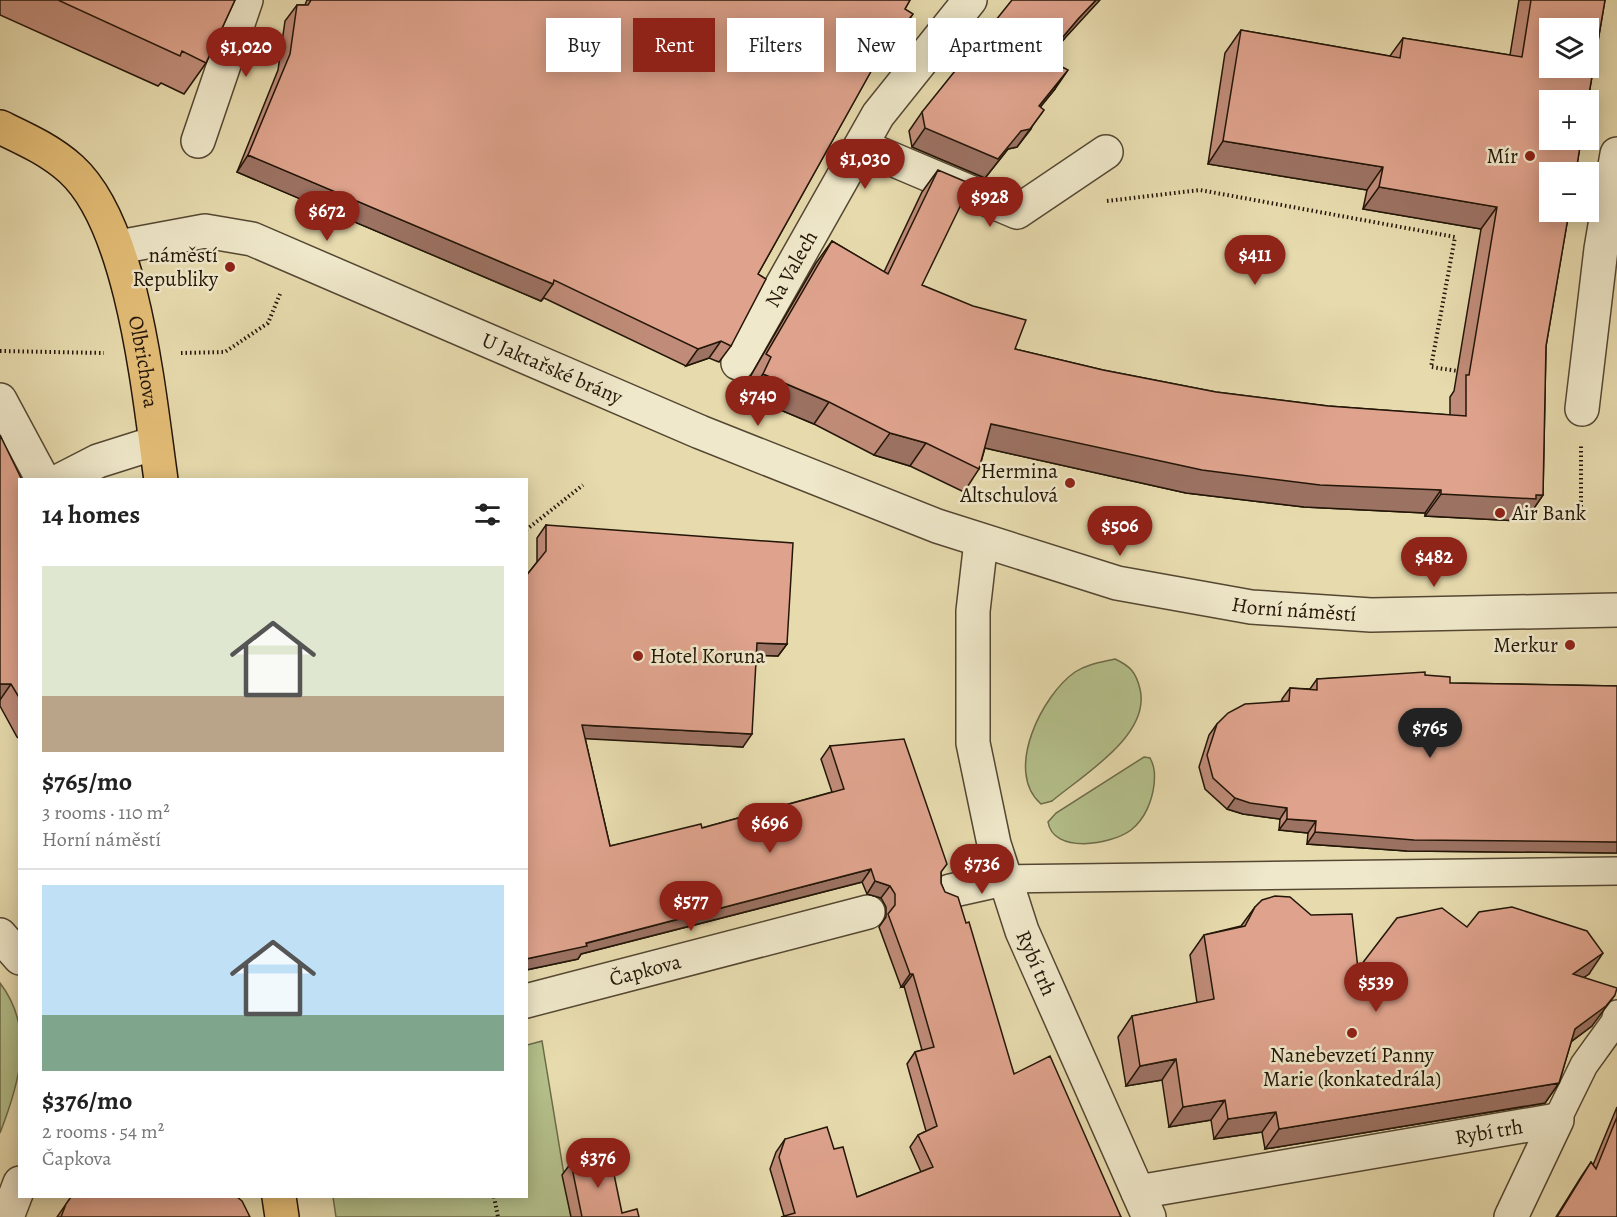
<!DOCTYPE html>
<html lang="en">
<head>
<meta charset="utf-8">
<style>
	:root { --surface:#fff; --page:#f2f2f2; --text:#222; --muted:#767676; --line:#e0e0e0; --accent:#8f2418 }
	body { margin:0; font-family:Alegreya,serif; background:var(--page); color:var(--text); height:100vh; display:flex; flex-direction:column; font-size:22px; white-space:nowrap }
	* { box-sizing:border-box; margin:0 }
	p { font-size:20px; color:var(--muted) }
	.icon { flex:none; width:33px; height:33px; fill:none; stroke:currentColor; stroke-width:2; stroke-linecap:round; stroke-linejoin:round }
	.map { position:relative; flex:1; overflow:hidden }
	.side { position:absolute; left:18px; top:478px; width:510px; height:720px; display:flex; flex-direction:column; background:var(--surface); border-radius:0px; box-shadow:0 3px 15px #0003 }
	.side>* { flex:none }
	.top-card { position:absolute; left:546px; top:18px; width:570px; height:54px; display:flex; gap:12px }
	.tools { position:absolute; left:1539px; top:18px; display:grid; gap:12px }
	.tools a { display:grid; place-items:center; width:60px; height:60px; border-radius:0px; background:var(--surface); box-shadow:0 3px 15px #0003; font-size:30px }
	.price { position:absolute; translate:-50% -51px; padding:0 14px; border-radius:21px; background:var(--accent); color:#fff; font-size:20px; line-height:39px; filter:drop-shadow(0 2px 3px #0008) }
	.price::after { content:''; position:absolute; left:50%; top:36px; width:18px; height:14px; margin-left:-9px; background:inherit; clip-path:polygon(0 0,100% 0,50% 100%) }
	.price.current { background:#222; color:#fff }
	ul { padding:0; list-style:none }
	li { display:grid; align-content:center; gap:12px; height:318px; padding:0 24px }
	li+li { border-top:2px solid var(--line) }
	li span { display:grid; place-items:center; height:186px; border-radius:0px; color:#555 }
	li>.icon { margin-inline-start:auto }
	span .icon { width:108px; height:108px; fill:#fffc; stroke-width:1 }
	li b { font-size:26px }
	h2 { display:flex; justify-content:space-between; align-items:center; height:72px; padding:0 24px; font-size:26px }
	.pill { padding:0 21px; border-radius:0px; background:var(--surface); box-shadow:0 3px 15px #0003; font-size:21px; line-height:54px }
	.pill.current { background:var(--accent); color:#fff }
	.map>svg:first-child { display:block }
</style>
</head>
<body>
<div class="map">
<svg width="1617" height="1217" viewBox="0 0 1617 1217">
	<rect width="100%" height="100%" fill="#e7dbae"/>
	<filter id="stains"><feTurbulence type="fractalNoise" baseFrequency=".00333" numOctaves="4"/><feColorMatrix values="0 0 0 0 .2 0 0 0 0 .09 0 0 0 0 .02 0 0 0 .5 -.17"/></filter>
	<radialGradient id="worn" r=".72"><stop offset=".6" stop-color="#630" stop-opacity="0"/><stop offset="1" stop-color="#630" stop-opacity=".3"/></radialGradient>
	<path fill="#b4c08b" stroke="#6c6b4a" stroke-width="1.5" d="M 1115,659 C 1130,666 1136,672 1140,689 C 1151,735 1083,775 1052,801 L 1041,804 C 1003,771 1043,694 1075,672 C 1087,664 1102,662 1115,659 Z
		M 1144,757 L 1150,758 C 1155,767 1155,775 1154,785 C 1152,801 1145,819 1131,830 C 1111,845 1053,854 1048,822 L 1056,813 Z
		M 0,983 C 36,1030 19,1084 0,1133 Z
		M 542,1041 L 571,1217 L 336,1217 L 333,1197 L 526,1197 L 527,1045 Z"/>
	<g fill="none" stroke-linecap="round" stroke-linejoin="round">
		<defs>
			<path id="pedestrian" d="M 1004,879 L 1617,871
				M 1557,1120 L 1584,1065 L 1615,1022 L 1617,1014"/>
			<g id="minor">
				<path d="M 198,141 L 246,0"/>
				<path d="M 861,146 L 1017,212 L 1106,152"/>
				<path id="s1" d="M 119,247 L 205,231 L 252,239 L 700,432 L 937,526 L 1117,583 L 1251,607 L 1371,615 L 1617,610"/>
				<path id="s2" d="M 738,363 L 878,115 L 970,0"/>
				<path d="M 0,400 L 43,480"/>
				<path d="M 1582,409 L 1601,249 L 1617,154"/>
				<path d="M 61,480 L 98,461 L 155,443"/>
				<path id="s3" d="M 981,541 L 973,611 L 973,743 L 994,844 L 1022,931 L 1149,1217"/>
				<path d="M 950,891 L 1004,879"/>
				<path d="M 0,935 L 20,958"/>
				<path id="s4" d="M 526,1001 L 868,912"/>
				<path id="s5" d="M 1138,1192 L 1557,1120 L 1511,1217"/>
				<path d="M 7,1217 L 20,1183"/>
			</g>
			<g id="primary">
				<path id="s6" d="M 0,127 C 25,139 50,150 71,169 C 134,226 149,396 161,480"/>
				<path d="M 279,1197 L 282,1217"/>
			</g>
		</defs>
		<use href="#pedestrian" stroke="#544732" stroke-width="30"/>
		<use href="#minor" stroke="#544732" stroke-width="36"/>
		<use href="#primary" stroke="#231608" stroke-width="36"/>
		<path stroke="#231608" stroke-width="4" stroke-dasharray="1.5 3" stroke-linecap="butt" d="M 1107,201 L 1200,190 L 1455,237 L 1431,367 L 1458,371
			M 0,351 L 104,353
			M 181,353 L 225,352 L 268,323 L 280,294
			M 1581,520 L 1581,446
			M 526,530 L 583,485
			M 494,1197 L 498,1217"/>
		<use href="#pedestrian" stroke="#efe8ca" stroke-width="27"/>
		<use href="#minor" stroke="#efe8ca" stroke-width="33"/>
		<use href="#primary" stroke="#e4be77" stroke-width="33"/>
	</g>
	<path fill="#c08c79" stroke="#231608" stroke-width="1.5" d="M 0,0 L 235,0 L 206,63 L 184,94 L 161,83 L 158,86 L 0,15 Z
		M 307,0 L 910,0 L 905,9 L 901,31 L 875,64 L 758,274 L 731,346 L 719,362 L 709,358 L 686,366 L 544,298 L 541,301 L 237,172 L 278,70 L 285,21 L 297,5 L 305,5 Z
		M 1519,0 L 1605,0 L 1546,346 L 1543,495 L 1528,517 L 1523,517 L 1520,521 L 1425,516 L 1425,513 L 1304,507 L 1186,493 L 985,448 L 979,469 L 964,492 L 910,466 L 874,455 L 814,424 L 747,396 L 756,379 L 750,377 L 816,263 L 832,241 L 884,272 L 922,192 L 938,170 L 922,285 L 1015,349 L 1103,370 L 1216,392 L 1328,406 L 1450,415 L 1450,397 L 1454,391 L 1481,229 L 1363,209 L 1367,190 L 1208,164 L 1225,53 L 1241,30 L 1390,56 L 1403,38 L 1510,55 Z
		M 1065,38 L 1047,59 L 1055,89 L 1040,107 L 1031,129 L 1017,147 L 1008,149 L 985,178 L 912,147 L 909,131 L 922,112 Z
		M 0,435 L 20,480 L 20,739 L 17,737 L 0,706 Z
		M 546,525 L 787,644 L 778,656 L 757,655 L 743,747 L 585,738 L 610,846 L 702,828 L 832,792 L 821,759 L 830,746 L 941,872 L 941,883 L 1014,1074 L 1121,1217 L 784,1216 L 770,1169 L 776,1152 L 785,1139 L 834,1149 L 857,1197 L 921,1172 L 910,1147 L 918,1135 L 926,1131 L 907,1064 L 915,1052 L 922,1050 L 904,986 L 901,987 L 879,927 L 886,917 L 886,907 L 881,898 L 867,894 L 862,882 L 581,954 L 578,959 L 526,970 L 526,576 L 537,562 L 537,538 Z
		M 1425,675 L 1450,683 L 1617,686 L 1617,853 L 1407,851 L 1307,844 L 1308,833 L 1279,830 L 1280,819 L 1243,814 L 1227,809 L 1205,789 L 1199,767 L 1209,735 L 1217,724 L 1282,701 L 1282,699 L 1290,688 L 1310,689 L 1317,679 Z
		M 1255,907 L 1358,969 L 1467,927 L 1589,974 L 1584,977 L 1592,1026 L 1571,1042 L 1559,1083 L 1545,1103 L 1265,1149 L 1262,1132 L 1214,1139 L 1211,1120 L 1169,1127 L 1162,1080 L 1126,1086 L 1118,1037 L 1132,1016 L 1197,1003 L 1190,955 L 1204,935 L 1241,926 Z
		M 1617,1107 L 1617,1217 L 1556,1217 L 1581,1177 L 1591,1162 L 1593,1165 Z
		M 571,1163 L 622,1213 L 639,1217 L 571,1217 L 562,1175 Z
		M 71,1197 L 250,1217 L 57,1217 Z"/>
	<path fill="#9c7263" stroke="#231608" stroke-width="1.5" d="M 1096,0 L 1100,0 L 1065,38 L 1032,77 L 1045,58 L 1078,19 Z
		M 913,14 L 901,31 L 867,75 L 878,59 Z
		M 1068,70 L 1055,89 L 1026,125 L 1039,106 Z
		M 1044,110 L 1017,147 L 1008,149 L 985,178 L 912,147 L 925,128 L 1021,131 Z
		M 1223,141 L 1383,167 L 1367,190 L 1208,164 Z
		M 248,155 L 553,284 L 541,301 L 237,172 Z
		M 1379,187 L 1497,207 L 1481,229 L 1363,209 Z
		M 721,341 L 709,358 L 686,366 L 698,349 Z
		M 763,374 L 829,402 L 814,424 L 747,396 Z
		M 991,424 L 1441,490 L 1425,513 L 1304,507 L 1186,493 L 976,446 Z
		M 890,433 L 926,443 L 910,466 L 874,455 Z
		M 1441,494 L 1536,495 L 1543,495 L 1528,517 L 1523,517 L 1520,521 L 1425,516 Z
		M 757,643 L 787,644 L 778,656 L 749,655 Z
		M 0,684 L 11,684 L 0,700 Z
		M 582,725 L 752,734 L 743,747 L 573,738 Z
		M 1235,798 L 1287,808 L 1280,819 L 1243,814 L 1227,809 Z
		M 1287,819 L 1316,821 L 1308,833 L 1279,830 Z
		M 1315,832 L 1617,842 L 1617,853 L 1407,851 L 1307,844 Z
		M 871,869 L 862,882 L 581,954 L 578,959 L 526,970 L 526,959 Z
		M 875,881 L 890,886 L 881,898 L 867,894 Z
		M 1603,953 L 1589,974 L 1559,994 L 1573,974 Z
		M 910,974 L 913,974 L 904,986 L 901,987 Z
		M 1615,995 L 1592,1026 L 1561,1049 L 1575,1029 Z
		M 1176,1059 L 1162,1080 L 1126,1086 L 1140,1066 Z
		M 1559,1083 L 1545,1103 L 1265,1149 L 1279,1129 Z
		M 1225,1100 L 1211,1120 L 1169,1127 L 1183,1107 Z
		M 1276,1112 L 1262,1132 L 1214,1139 L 1228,1119 Z"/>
	<path fill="#dfa38d" stroke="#231608" stroke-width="1.5" fill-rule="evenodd" d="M 58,0 L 235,0 L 206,63 L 182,51 L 180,56 Z
		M 311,0 L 910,0 L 905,9 L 913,14 L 878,59 L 758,274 L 766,279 L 731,346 L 721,341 L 698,349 L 554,280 L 553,284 L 248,155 L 290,54 L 297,5 L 308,5 Z
		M 1012,0 L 1096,0 L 1078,19 L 1045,58 L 1068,70 L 1039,106 L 1044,110 L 1030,129 L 1021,131 L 998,159 L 925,128 L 922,112 Z
		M 1531,0 L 1605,0 L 1588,100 L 1550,100 L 1550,140 L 1581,140 L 1576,172 L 1550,172 L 1550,212 L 1569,212 L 1546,346 L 1543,495 L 1536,495 L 1536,499 L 1441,494 L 1441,490 L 1320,485 L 1202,470 L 991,424 L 979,469 L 926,443 L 890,433 L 829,402 L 763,374 L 771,357 L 766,354 L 832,241 L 888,274 L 938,170 L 971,184 L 922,285 L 973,306 L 1026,320 L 1015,349 L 1103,370 L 1216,392 L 1328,406 L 1466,416 L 1466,375 L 1469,375 L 1497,207 L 1379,187 L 1383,167 L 1223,141 L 1241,30 L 1400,58 L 1403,38 L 1522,57 ZM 1550,28 L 1588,28 L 1588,68 L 1550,68 Z
		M 0,435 L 22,480 L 20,480 L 20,699 L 11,684 L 0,684 Z
		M 546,525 L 793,543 L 787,644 L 757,643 L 752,734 L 582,725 L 610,846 L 701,824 L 702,828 L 844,789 L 830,746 L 904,739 L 947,864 L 941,872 L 941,883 L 945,892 L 958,897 L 966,923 L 969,922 L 1014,1074 L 1050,1056 L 1121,1217 L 781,1217 L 795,1213 L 779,1157 L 785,1139 L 827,1127 L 834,1149 L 843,1147 L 857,1197 L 933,1167 L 918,1135 L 937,1126 L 915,1052 L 934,1047 L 913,974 L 910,974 L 888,914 L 895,905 L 895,894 L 890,886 L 875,881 L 871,869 L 586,943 L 587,946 L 526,959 L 526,576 L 546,551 Z
		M 1425,672 L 1425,675 L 1450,677 L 1450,683 L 1617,686 L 1617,842 L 1414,840 L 1315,832 L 1316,821 L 1287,819 L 1287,808 L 1250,803 L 1235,798 L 1213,778 L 1207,755 L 1217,724 L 1228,713 L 1245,704 L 1289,701 L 1290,688 L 1317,690 L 1317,679 Z
		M 1275,896 L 1290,897 L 1311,915 L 1352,914 L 1358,969 L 1397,918 L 1442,908 L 1467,927 L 1479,912 L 1512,907 L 1587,931 L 1603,953 L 1573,974 L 1617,988 L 1615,995 L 1606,1006 L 1575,1029 L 1559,1083 L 1279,1129 L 1276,1112 L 1228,1119 L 1225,1100 L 1183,1107 L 1176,1059 L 1140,1066 L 1132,1016 L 1214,999 L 1204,935 L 1245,926 L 1255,907 L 1262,900 Z
		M 1617,1117 L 1617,1217 L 1557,1217 L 1591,1162 L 1596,1169 Z
		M 610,1155 L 622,1213 L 637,1209 L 639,1217 L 582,1217 L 571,1163 Z
		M 71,1197 L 237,1197 L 242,1201 L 250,1217 L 61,1217 L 66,1204 Z"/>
	<g fill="#8f2418" stroke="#efe8ca" stroke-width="2">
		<circle cx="1530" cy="156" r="6"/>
		<circle cx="230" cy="267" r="6"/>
		<circle cx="1070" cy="483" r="6"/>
		<circle cx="1500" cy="513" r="6"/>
		<circle cx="1570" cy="645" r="6"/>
		<circle cx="638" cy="656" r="6"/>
		<circle cx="1352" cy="1033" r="6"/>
	</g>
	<g text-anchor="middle" stroke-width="5" stroke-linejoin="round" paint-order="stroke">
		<g font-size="21" fill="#231608" stroke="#efe8ca" text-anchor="end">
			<text x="1518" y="163">Mír</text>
			<text x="218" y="262">náměstí<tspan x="218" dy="24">Republiky</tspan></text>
			<text x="1058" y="478">Hermina<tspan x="1058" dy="24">Altschulová</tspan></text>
			<text x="1512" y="520" text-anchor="start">Air Bank</text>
			<text x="1558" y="652">Merkur</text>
			<text x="650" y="663" text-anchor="start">Hotel Koruna</text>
			<text x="1352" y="1062" text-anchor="middle">Nanebevzetí Panny<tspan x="1352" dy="24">Marie (konkatedrála)</tspan></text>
		</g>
		<g font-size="21" fill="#231608" stroke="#efe8ca">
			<text dy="7" stroke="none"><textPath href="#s2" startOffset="108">Na Valech</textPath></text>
			<text dy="7" stroke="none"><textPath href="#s6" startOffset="292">Olbrichova</textPath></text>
			<text dy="7" stroke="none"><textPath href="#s1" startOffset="462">U Jaktařské brány</textPath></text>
			<text dy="7" stroke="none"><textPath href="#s1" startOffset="1246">Horní náměstí</textPath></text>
			<text dy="7" stroke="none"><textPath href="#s3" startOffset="432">Rybí trh</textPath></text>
			<text dy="7" stroke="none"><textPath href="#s4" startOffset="123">Čapkova</textPath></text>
			<text dy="7" stroke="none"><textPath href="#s5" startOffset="356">Rybí trh</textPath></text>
		</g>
	</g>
	<rect width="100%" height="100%" filter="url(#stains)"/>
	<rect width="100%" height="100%" fill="url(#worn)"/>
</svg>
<div class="tools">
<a><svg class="icon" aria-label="layers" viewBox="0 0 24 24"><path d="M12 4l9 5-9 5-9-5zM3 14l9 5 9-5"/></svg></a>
<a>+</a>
<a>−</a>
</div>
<b class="price" style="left:246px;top:78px">$1,020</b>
<b class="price" style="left:865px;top:190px">$1,030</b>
<b class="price" style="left:990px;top:228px">$928</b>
<b class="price" style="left:327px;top:242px">$672</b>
<b class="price" style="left:1255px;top:286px">$411</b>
<b class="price" style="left:758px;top:427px">$740</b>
<b class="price" style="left:1120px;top:557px">$506</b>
<b class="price" style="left:1434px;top:588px">$482</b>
<b class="price current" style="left:1430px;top:759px">$765</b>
<b class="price" style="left:770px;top:854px">$696</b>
<b class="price" style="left:982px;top:895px">$736</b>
<b class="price" style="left:691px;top:932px">$577</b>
<b class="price" style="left:1376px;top:1013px">$539</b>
<b class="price" style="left:598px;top:1189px">$376</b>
<div class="top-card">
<a class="pill">Buy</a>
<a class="pill current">Rent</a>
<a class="pill">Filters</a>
<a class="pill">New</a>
<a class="pill">Apartment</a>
</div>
<section class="side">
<h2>14 homes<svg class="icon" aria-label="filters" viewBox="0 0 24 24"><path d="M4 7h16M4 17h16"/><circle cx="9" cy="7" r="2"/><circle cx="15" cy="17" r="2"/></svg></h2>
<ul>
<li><span style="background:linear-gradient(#dfe7d0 70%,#b9a48a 0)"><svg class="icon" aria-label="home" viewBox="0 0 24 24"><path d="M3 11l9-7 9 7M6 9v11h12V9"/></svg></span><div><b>$765/mo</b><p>3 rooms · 110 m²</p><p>Horní náměstí</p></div></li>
<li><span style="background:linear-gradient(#bfe0f5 70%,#7fa58c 0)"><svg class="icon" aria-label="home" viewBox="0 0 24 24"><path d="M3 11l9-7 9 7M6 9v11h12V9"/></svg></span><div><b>$376/mo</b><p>2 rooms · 54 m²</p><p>Čapkova</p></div></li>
</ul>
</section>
</div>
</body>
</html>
